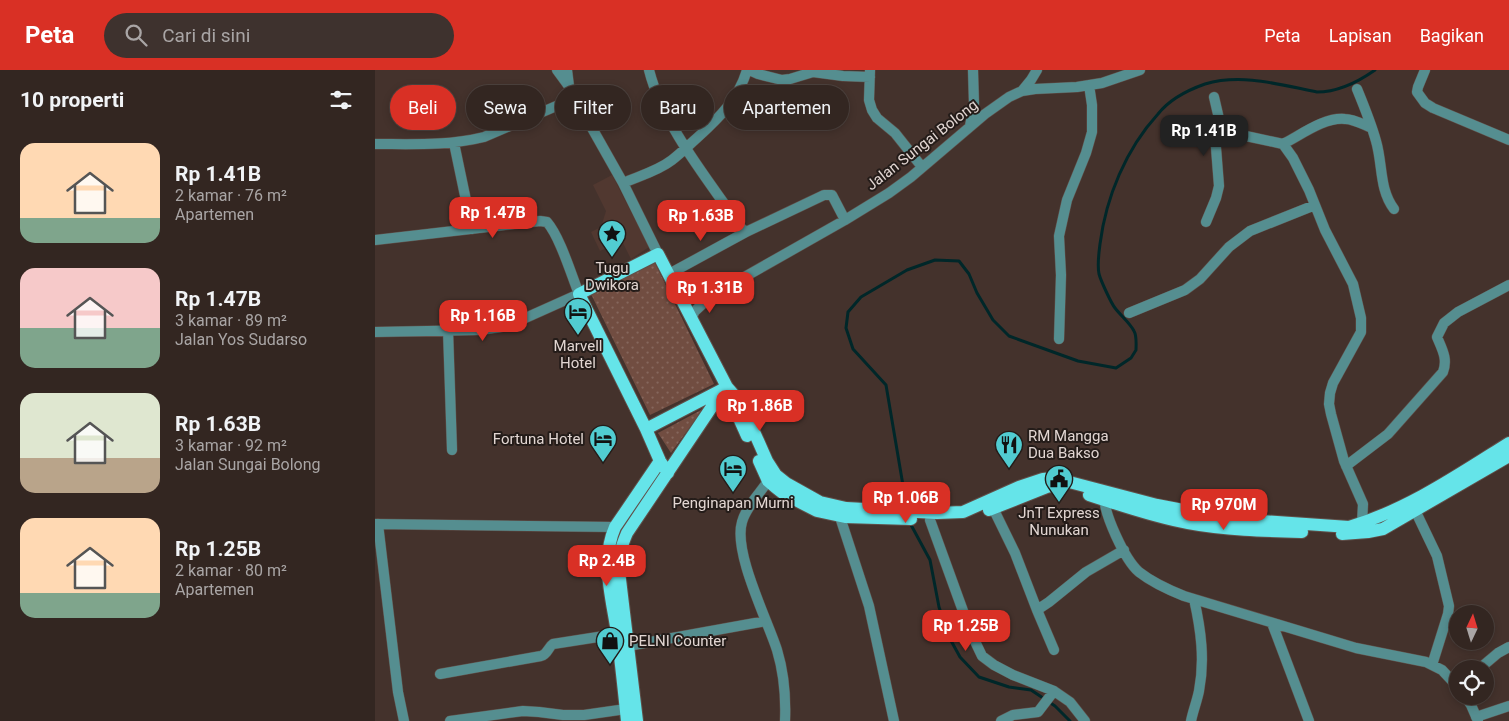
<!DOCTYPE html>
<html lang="id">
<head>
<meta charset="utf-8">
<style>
	:root { --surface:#332621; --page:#3e322e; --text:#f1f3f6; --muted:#a9a5a5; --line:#4e433f; --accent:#d93025 }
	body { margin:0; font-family:Roboto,sans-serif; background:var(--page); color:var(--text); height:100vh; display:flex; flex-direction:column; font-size:19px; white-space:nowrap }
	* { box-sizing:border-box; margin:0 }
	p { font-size:16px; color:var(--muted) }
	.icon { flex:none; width:28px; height:28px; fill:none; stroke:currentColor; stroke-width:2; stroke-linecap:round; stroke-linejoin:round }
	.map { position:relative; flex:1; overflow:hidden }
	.side { display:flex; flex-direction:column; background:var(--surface); width:375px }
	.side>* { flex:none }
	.hud { position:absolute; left:15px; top:15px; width:475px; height:45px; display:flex; gap:10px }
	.needle { width:32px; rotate:4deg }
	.fabs { position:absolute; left:1074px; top:535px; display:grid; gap:10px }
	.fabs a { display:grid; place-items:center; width:45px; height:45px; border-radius:50%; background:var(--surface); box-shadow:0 2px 8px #0003,0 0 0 1px var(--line); font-size:25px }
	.price { position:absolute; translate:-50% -42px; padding:0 11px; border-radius:10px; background:var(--accent); color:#fff; font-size:16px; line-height:32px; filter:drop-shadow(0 1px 2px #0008) }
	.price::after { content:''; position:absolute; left:50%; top:30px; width:15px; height:11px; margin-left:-8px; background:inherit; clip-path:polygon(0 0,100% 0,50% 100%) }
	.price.current { background:#222; color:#fff }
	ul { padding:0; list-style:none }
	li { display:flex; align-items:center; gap:15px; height:125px; padding:0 20px }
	li span { display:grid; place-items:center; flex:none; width:140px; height:100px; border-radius:15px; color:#555 }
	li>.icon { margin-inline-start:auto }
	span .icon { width:60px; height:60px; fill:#fffc; stroke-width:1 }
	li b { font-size:21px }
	h2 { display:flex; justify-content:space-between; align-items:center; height:60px; padding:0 20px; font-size:21px }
	.tag { padding:0 18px; border-radius:22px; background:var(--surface); box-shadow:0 2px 8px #0003,0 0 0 1px var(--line); font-size:18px; line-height:45px }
	.tag.current { background:var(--accent); color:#fff }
	header { display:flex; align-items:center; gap:30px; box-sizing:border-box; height:70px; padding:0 25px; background:var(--accent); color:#fff }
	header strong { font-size:24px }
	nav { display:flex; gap:28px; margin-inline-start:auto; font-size:18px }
	.search { width:350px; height:45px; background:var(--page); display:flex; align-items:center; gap:12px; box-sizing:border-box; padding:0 18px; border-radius:28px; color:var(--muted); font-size:19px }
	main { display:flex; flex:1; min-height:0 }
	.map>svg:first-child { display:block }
</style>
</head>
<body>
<header>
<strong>Peta</strong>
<div class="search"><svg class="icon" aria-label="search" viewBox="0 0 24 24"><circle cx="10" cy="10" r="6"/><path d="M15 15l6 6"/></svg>Cari di sini</div>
<nav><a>Peta</a><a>Lapisan</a><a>Bagikan</a></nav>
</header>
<main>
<section class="side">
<h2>10 properti<svg class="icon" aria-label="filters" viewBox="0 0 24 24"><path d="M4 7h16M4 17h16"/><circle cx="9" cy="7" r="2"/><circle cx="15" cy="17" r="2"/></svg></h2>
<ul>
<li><span style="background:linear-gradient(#ffd9b3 75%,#7fa58c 0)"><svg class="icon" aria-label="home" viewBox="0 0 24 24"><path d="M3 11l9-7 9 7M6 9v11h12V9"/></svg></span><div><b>Rp 1.41B</b><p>2 kamar · 76 m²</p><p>Apartemen</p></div></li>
<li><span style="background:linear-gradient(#f6c9c9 60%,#7fa58c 0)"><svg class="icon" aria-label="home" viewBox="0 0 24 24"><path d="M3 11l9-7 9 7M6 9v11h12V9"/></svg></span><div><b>Rp 1.47B</b><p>3 kamar · 89 m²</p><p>Jalan Yos Sudarso</p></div></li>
<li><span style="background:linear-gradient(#dfe7d0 65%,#b9a48a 0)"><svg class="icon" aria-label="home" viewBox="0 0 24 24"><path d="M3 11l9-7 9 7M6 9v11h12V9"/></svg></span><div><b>Rp 1.63B</b><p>3 kamar · 92 m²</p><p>Jalan Sungai Bolong</p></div></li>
<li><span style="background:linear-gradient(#ffd9b3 75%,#7fa58c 0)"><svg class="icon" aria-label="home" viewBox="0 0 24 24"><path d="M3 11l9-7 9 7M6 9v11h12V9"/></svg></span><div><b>Rp 1.25B</b><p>2 kamar · 80 m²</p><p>Apartemen</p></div></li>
</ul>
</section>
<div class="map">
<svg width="1134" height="651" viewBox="0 0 1134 651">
	<defs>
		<pattern id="green-dots" width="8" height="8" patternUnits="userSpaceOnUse" patternTransform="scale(1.25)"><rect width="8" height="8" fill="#714d41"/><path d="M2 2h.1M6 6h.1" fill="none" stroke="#85665c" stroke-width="1.8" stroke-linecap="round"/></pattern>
	</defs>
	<rect width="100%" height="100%" fill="#44322c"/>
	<path fill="#513830" d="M 237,105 L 274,177 L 256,189 L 247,171 L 225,181 L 216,162 L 226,157 L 231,141 L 218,115 Z"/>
	<path fill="url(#green-dots)" d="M 280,193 L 339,314 L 275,345 L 216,224 Z
		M 328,339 L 296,383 L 283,363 Z"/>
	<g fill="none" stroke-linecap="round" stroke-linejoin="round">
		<path stroke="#002729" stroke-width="3" d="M 532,439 L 511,315 L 478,279 L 471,258 L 473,242 L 486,227 L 532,200 L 560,190 L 584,191 L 594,204 L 602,223 L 618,250 L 634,266 L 703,291 L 741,298 L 756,288 L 761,280 C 761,275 762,266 759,261 C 755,253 746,246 740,238 C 736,233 726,211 724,204 C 722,194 724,183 725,174 C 731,127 751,79 783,44 C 794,30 813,20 830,14 C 867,3 906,15 942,22 C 963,22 983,12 1000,0
			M 535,453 L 555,490 L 564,537 L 574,567 L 585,587 L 604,607 L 634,617 L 656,620 L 680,636 L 695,651"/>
		<defs>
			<path id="minor" d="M 182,0 L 193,15
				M 192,0 L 194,16 L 200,28 L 248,113 L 283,184
				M 274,0 C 288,56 335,112 367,159 L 371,162 L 449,125 L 457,125 L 470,150
				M 374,0 L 383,4 L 407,10 L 415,9 L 438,2 L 468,6 L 495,7
				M 495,0 L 494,30 L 497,40 L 502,48 L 520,63 L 547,97
				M 1050,0 L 1043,17 L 1042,22 L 1050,33 L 1058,38 L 1134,70
				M 982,19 C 989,36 996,53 1001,71 C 1008,95 1004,119 1019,139
				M 647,21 L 656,10 L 662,0
				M 845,53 L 857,63 L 908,74 L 918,88 L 934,120 L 950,160 L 978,214 L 986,248 L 986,262 L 958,313 L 955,323 L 954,334 L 956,344 L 969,391 L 988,434 L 987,453
				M 595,56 L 599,34 L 598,0
				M 79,73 L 97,159
				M 0,74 C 36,74 73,76 109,67 L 200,28
				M 908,74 C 926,65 949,47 970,49 C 979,49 989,55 997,58
				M 248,113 C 264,106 283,101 297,90 C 306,83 314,75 323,67 C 344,48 364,28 372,0
				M 831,152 L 841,128 L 844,116 L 840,65 L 845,53 L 839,27
				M 0,170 L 165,151 L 172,152 C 185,167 196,204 204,224 L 137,254 L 126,257 L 104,260 L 0,262
				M 294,204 L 371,162
				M 754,243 L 810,220 L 825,209 L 854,177 L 875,161 L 940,135
				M 316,248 L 320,241 L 336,226 L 470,150 L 514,123 L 536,107 L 610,44 L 634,27 L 647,21 L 660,19 L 702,17 L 727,13 L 765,0
				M 73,260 L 77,380
				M 684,269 L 686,205 L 684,166 L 692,130 L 711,83 L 717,62 L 717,35 L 714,15
				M 971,396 L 1013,364 L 1068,302 C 1073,289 1067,279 1062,267 L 1069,253 L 1083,242 L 1134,215
				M 393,411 C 385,423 371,437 367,452 C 358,482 392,549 402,580 C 409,603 411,627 410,651
				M 729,424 C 728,443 750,490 764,502 C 778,513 794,520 809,526 L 981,578 L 1051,592 L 1067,600 L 1082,616
				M 618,438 L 640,483 L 662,540 L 674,532 L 711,502 L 749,480
				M 465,439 L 465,447 L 494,536 L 519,651
				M 1040,440 L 1062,486 L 1074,536 L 1073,544 L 1057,595
				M 555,450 L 596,563 L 607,586 L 619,595 L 638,605 L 679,621 L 695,632 L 710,651
				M 0,454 L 240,457
				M 3,454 L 23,622 L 29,651
				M 662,540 L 679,580
				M 897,553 L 934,651
				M 253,576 L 391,551
				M 1104,599 L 1123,583 L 1134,577
				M 65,604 L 166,586 C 173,584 173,577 178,574 L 242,564
				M 1090,626 L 1096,635 L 1103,651
				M 1101,647 L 1134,636
				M 75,651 L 148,641 L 164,642 L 188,645 L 209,645 L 251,639
				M 626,651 L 638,645 L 663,642 L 679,621
				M 816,651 C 818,641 822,631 824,621 C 830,590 826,560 819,529"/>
			<path id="major" d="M 271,359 L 352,317
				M 384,391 L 393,411 L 400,417 L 409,424 L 442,441 L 470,447 L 536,449
				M 293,403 L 285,391 L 271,359 L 204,224 L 283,184 L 352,317 L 359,325 L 369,339 L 392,391 L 401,405 L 411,413 L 445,432 L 471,438 L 562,443 L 588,442 L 644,417 L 668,409 L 679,408 L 782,435 L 834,445 L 873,450 L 974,457 C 1032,440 1083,405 1134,373
				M 714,425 C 746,435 779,447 813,453 C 850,460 889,461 927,462
				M 614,440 L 672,417 L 676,416 L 687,417
				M 967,464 L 993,462 L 1008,459 L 1134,386
				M 252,651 C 249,622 246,592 242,563 C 237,528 225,491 240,457 L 285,391
				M 262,651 L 244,501 C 244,485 246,477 252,463 L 336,338 L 342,333 L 349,331 L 359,337 L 372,366"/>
		</defs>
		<use href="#minor" stroke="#60504a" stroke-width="11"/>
		<use href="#major" stroke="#60504a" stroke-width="14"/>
		<use href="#minor" stroke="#558e90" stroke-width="10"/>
		<use href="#major" stroke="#65e4e9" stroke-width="12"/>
	</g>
	<defs>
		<symbol id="sight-pin" viewBox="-11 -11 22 30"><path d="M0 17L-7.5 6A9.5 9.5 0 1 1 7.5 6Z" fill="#51ccd1" stroke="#241c19"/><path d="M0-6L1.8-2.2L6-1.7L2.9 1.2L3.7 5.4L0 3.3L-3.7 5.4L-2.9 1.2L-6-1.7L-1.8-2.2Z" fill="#111"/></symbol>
		<symbol id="hotel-pin" viewBox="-11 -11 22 30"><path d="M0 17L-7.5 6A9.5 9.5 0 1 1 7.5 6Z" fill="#51ccd1" stroke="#241c19"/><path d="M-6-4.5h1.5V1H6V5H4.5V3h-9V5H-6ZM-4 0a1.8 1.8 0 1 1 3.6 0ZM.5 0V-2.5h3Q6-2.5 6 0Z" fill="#111"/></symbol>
		<symbol id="restaurant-pin" viewBox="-11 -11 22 30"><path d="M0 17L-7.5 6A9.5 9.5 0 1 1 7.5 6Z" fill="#51ccd1" stroke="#241c19"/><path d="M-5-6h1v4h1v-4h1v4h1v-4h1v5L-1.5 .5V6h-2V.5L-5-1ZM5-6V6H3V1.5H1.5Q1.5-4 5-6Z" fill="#111"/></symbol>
		<symbol id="civic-pin" viewBox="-11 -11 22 30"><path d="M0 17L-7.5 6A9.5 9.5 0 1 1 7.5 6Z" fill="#51ccd1" stroke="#241c19"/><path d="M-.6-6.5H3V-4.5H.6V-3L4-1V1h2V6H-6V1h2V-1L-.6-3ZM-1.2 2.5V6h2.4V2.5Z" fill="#111"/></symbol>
		<symbol id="shop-pin" viewBox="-11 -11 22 30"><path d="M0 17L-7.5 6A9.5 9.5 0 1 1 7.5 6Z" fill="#51ccd1" stroke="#241c19"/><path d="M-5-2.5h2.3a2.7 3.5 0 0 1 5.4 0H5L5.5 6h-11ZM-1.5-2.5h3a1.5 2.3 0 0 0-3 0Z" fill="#111"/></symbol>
	</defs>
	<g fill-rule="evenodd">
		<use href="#sight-pin" x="221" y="148" width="32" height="43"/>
		<use href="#hotel-pin" x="187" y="226" width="32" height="43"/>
		<use href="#hotel-pin" x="212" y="353" width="32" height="43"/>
		<use href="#restaurant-pin" x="618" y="359" width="32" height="43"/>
		<use href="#hotel-pin" x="342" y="383" width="32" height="43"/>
		<use href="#civic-pin" x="668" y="393" width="32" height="43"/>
		<use href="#shop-pin" x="219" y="555" width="32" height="43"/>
	</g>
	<g text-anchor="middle" stroke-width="4" stroke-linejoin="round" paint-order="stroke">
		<g font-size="15" fill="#e2d6d2" stroke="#241c19">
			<text transform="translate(547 75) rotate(-38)" y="5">Jalan Sungai Bolong</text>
		</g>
		<g font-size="15" fill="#e2d6d2" stroke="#241c19">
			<text x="237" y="203">Tugu<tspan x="237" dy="17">Dwikora</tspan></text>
			<text x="203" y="281">Marvell<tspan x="203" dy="17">Hotel</tspan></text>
			<text x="653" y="371" text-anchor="start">RM Mangga<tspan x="653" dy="17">Dua Bakso</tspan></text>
			<text x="209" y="374" text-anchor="end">Fortuna Hotel</text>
			<text x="358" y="438">Penginapan Murni</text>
			<text x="684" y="448">JnT Express<tspan x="684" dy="17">Nunukan</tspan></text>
			<text x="254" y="576" text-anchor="start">PELNI Counter</text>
		</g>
	</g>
</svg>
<div class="fabs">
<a><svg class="needle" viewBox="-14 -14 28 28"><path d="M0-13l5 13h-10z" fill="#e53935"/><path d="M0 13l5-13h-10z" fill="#a9a5a5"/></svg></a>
<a><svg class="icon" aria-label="locate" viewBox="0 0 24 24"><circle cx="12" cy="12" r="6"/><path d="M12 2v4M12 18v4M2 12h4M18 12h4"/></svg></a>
</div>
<b class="price current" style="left:829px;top:87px">Rp 1.41B</b>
<b class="price" style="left:118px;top:169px">Rp 1.47B</b>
<b class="price" style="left:326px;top:172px">Rp 1.63B</b>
<b class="price" style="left:335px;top:244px">Rp 1.31B</b>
<b class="price" style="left:108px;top:272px">Rp 1.16B</b>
<b class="price" style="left:385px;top:362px">Rp 1.86B</b>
<b class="price" style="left:531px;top:454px">Rp 1.06B</b>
<b class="price" style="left:849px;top:461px">Rp 970M</b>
<b class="price" style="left:232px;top:517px">Rp 2.4B</b>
<b class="price" style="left:591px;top:582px">Rp 1.25B</b>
<div class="hud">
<a class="tag current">Beli</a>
<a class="tag">Sewa</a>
<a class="tag">Filter</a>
<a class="tag">Baru</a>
<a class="tag">Apartemen</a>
</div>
</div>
</main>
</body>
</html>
